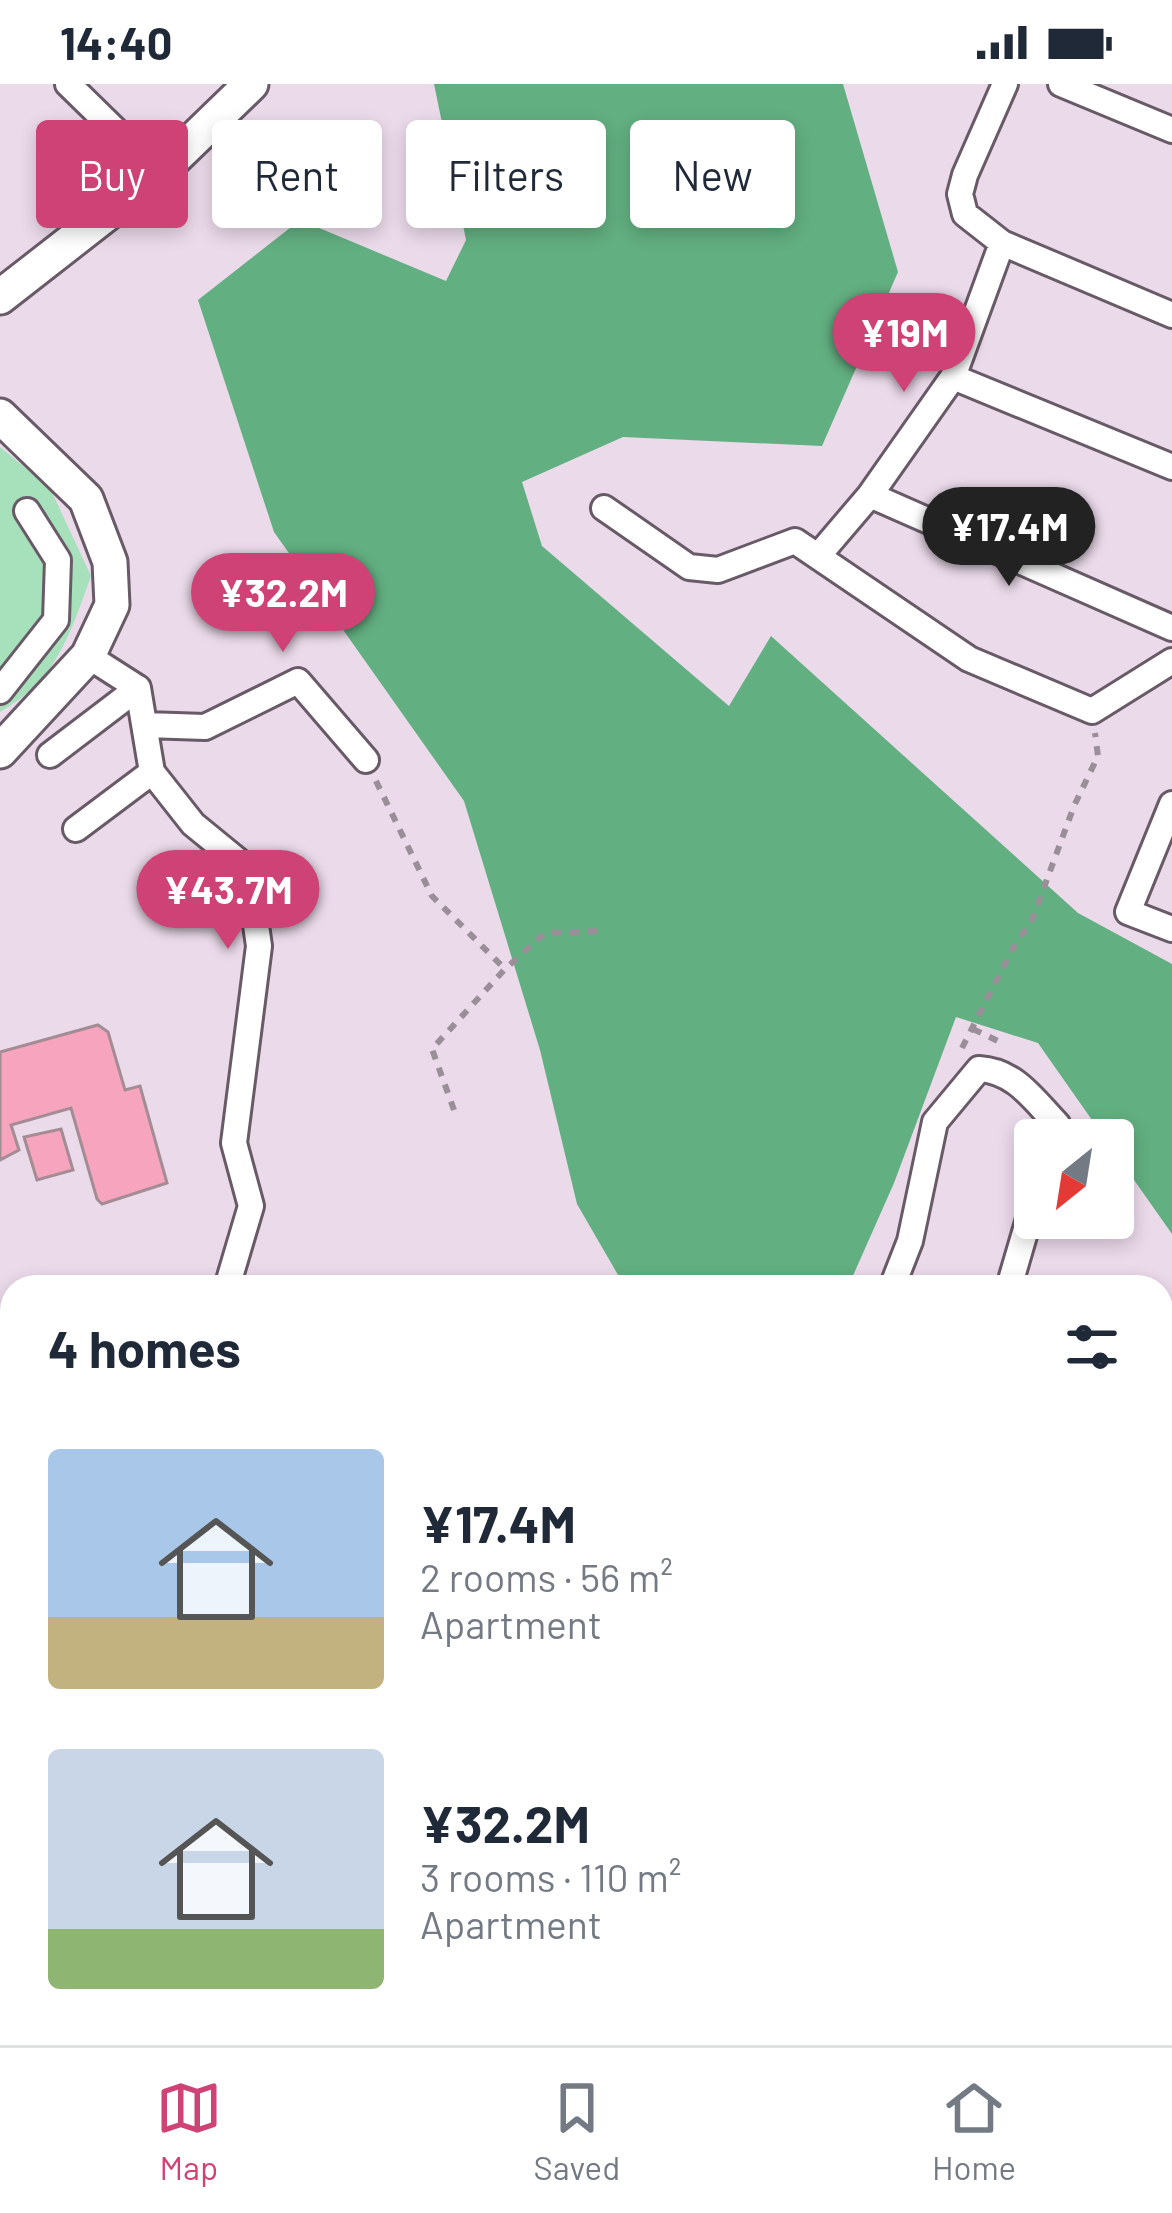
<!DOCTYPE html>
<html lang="en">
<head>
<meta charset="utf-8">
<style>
	:root { --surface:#fff; --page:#f2f2f3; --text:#1f2937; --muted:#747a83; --line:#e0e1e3; --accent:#ce4276 }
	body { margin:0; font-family:Barlow,sans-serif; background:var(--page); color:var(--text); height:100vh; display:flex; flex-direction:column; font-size:45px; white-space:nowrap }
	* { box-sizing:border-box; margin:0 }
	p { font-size:39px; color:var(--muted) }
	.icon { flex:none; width:66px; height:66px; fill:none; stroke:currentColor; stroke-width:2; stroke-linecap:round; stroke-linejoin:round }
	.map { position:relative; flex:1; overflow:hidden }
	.sheet { position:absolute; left:0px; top:1191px; width:1173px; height:771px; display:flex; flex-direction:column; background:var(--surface); border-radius:36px 36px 0 0; box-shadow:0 6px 18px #0003 }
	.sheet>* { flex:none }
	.banner { position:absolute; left:36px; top:36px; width:1101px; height:108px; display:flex; gap:24px }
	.needle { width:78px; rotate:210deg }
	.tools { position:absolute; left:1014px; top:1035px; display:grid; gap:24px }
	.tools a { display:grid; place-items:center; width:120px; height:120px; border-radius:12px; background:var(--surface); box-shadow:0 6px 18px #0003; font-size:60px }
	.price { position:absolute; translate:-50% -102px; padding:0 27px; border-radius:42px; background:var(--accent); color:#fff; font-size:39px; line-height:78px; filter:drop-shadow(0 3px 6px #0008) }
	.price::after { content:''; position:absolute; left:50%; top:72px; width:36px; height:27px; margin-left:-18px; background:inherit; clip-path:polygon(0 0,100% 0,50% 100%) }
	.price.active { background:#222; color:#fff }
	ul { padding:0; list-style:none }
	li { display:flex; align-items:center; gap:36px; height:300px; padding:0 48px }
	li span { display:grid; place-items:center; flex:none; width:336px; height:240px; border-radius:12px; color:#555 }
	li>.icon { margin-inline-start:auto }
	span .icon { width:144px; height:144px; fill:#fffc; stroke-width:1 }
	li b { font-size:51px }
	h2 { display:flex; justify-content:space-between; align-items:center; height:144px; padding:0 48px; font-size:51px }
	.tag { padding:0 42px; border-radius:12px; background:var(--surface); box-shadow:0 6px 18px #0003; font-size:42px; line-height:108px }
	.tag.active { background:var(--accent); color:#fff }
	.status { display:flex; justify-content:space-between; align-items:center; height:84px; padding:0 60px; background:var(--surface); direction:ltr }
	.status svg { height:33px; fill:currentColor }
	.tab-bar { display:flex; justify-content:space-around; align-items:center; height:168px; border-top:3px solid var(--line); background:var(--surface); font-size:33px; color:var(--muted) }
	.tab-bar a { display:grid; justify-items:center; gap:6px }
	.tab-bar .active { color:var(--accent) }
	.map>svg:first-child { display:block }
</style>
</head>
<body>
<div class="status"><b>14:40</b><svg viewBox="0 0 49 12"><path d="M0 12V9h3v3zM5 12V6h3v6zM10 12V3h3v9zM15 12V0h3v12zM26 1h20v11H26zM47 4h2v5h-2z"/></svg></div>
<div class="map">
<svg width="1172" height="1961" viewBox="0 0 1172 1961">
	<rect width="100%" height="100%" fill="#ebdaea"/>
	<path fill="#a6e1bb" d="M 0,363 L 50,404 L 91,492 C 70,550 57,596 0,628 Z"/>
	<path fill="#62af81" d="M 434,0 L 843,0 L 898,188 L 822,362 L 623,353 L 522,398 L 542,462 L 729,622 L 771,552 L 1078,829 L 1172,880 L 1172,1150 L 1113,1066 L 1113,1056 L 1106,1056 L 1038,959 L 956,933 L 894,1099 L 848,1203 L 625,1203 L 577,1120 L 540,966 L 464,717 L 274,448 L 198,216 L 300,136 L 446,197 L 466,156 Z
		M 1161,1421 L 1172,1421 L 1172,1610 L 1161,1602 Z
		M 12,1900 L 12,1950 L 220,1950 L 228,1961 L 0,1961 L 0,1901 Z"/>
	<path fill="#f7a4bf" stroke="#a38c93" stroke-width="3" d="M 98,941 L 108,948 L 125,1006 L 140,1002 L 167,1099 L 102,1120 L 97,1115 L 71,1024 L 11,1041 L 19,1066 L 0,1076 L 0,968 Z
		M 61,1045 L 73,1086 L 37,1096 L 24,1053 Z
		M 0,1433 L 12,1440 L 12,1535 L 0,1528 Z
		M 1172,1634 L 1172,1699 L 1161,1705 L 1161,1639 Z
		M 1172,1797 L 1172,1867 L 1161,1874 L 1161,1836 L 1167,1832 L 1161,1822 L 1161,1804 Z
		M 1161,1927 L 1171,1961 L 1132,1961 L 1129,1950 L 1161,1950 Z
		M 274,1950 L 298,1950 L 292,1961 L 271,1955 Z
		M 739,1950 L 789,1950 L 797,1961 L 738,1961 L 733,1955 Z
		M 1067,1950 L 1109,1950 L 1111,1961 L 1070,1961 Z"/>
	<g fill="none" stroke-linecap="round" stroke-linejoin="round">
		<defs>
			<path id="service" d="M 1161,1633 L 1172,1630
				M 617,1961 L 631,1950
				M 931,1961 L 966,1950"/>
			<path id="minor" d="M 68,0 L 159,89
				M 1005,0 L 965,91 L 960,110 L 965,130 L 1002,159 L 1172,231
				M 1061,0 L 1172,46
				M 953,293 L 1172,383
				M 870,411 L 1172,544
				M 604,424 L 689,483 L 718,486 L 795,457 L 969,575 L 1092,627 L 1172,577
				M 818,472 L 870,411 L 953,293 L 1002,159
				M 88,572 L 138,604 L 152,688 L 193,740 L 248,785 L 259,862 L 234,1059 L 251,1122 L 227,1203
				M 0,607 L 56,536 L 58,476 L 27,427
				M 146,641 L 205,643 L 298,597 L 366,676
				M 50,671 L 138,604
				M 1172,720 L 1128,828 L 1172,845
				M 76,745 L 152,688
				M 892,1203 L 910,1157 L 935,1038 L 979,985 C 1015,987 1033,1015 1057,1040 L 1052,1056
				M 1009,1203 L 1035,1114
				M 1161,1325 L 1172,1328
				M 0,1879 L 12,1881
				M 1161,1896 L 1172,1891
				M 244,1950 L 252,1961
				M 320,1961 L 326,1950
				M 572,1961 L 598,1950
				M 850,1961 L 868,1950"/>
			<path id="tertiary" d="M 0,213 L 159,89 L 251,0
				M 0,332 L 86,415 L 110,478 L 112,521 L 88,572 L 0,667
				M 0,1350 L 12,1357
				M 0,1841 L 12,1819"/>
		</defs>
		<use href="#service" stroke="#685a67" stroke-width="18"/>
		<use href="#minor" stroke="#685a67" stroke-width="30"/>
		<use href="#tertiary" stroke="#685a67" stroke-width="39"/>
		<path stroke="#9a8e99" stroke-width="6" stroke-dasharray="9 9" stroke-linecap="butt" d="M 376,697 L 432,812 L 505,885
			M 973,945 L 1002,959
			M 962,964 L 1013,864 L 1032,836 L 1074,722 L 1098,672 L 1095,649
			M 454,1026 L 432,965 L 505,885 L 545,849 L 599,847
			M 1161,1398 L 1172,1399"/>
		<use href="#service" stroke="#fff" stroke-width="12"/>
		<use href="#minor" stroke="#fff" stroke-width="24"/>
		<use href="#tertiary" stroke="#fff" stroke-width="33"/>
	</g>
</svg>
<div class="tools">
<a><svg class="needle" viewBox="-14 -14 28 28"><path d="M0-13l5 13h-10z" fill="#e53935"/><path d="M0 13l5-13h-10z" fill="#747a83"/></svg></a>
</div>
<b class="price" style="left:904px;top:311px">¥19M</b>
<b class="price active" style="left:1009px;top:505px">¥17.4M</b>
<b class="price" style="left:283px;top:571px">¥32.2M</b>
<b class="price" style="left:228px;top:868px">¥43.7M</b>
<div class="banner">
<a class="tag active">Buy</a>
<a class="tag">Rent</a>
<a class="tag">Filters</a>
<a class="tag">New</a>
</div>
<section class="sheet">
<h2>4 homes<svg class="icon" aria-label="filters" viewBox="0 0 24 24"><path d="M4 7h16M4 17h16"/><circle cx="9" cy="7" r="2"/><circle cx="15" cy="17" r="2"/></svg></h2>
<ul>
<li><span style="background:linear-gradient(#a9c7e8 70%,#c2b280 0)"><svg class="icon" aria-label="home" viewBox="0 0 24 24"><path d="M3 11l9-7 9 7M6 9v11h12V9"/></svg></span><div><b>¥17.4M</b><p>2 rooms · 56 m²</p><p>Apartment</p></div></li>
<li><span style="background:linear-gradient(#c9d6e8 75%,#8fb573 0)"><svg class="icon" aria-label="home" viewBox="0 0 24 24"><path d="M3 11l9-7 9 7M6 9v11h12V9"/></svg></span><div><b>¥32.2M</b><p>3 rooms · 110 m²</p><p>Apartment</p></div></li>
</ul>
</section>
</div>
<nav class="tab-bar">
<a class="active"><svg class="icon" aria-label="map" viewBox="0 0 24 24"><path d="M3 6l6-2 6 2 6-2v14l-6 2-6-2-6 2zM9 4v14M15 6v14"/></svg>Map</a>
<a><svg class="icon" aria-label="saved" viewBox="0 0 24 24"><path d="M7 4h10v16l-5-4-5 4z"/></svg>Saved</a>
<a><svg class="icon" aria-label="home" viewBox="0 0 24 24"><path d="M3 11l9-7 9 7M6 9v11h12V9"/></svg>Home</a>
</nav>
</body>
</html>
